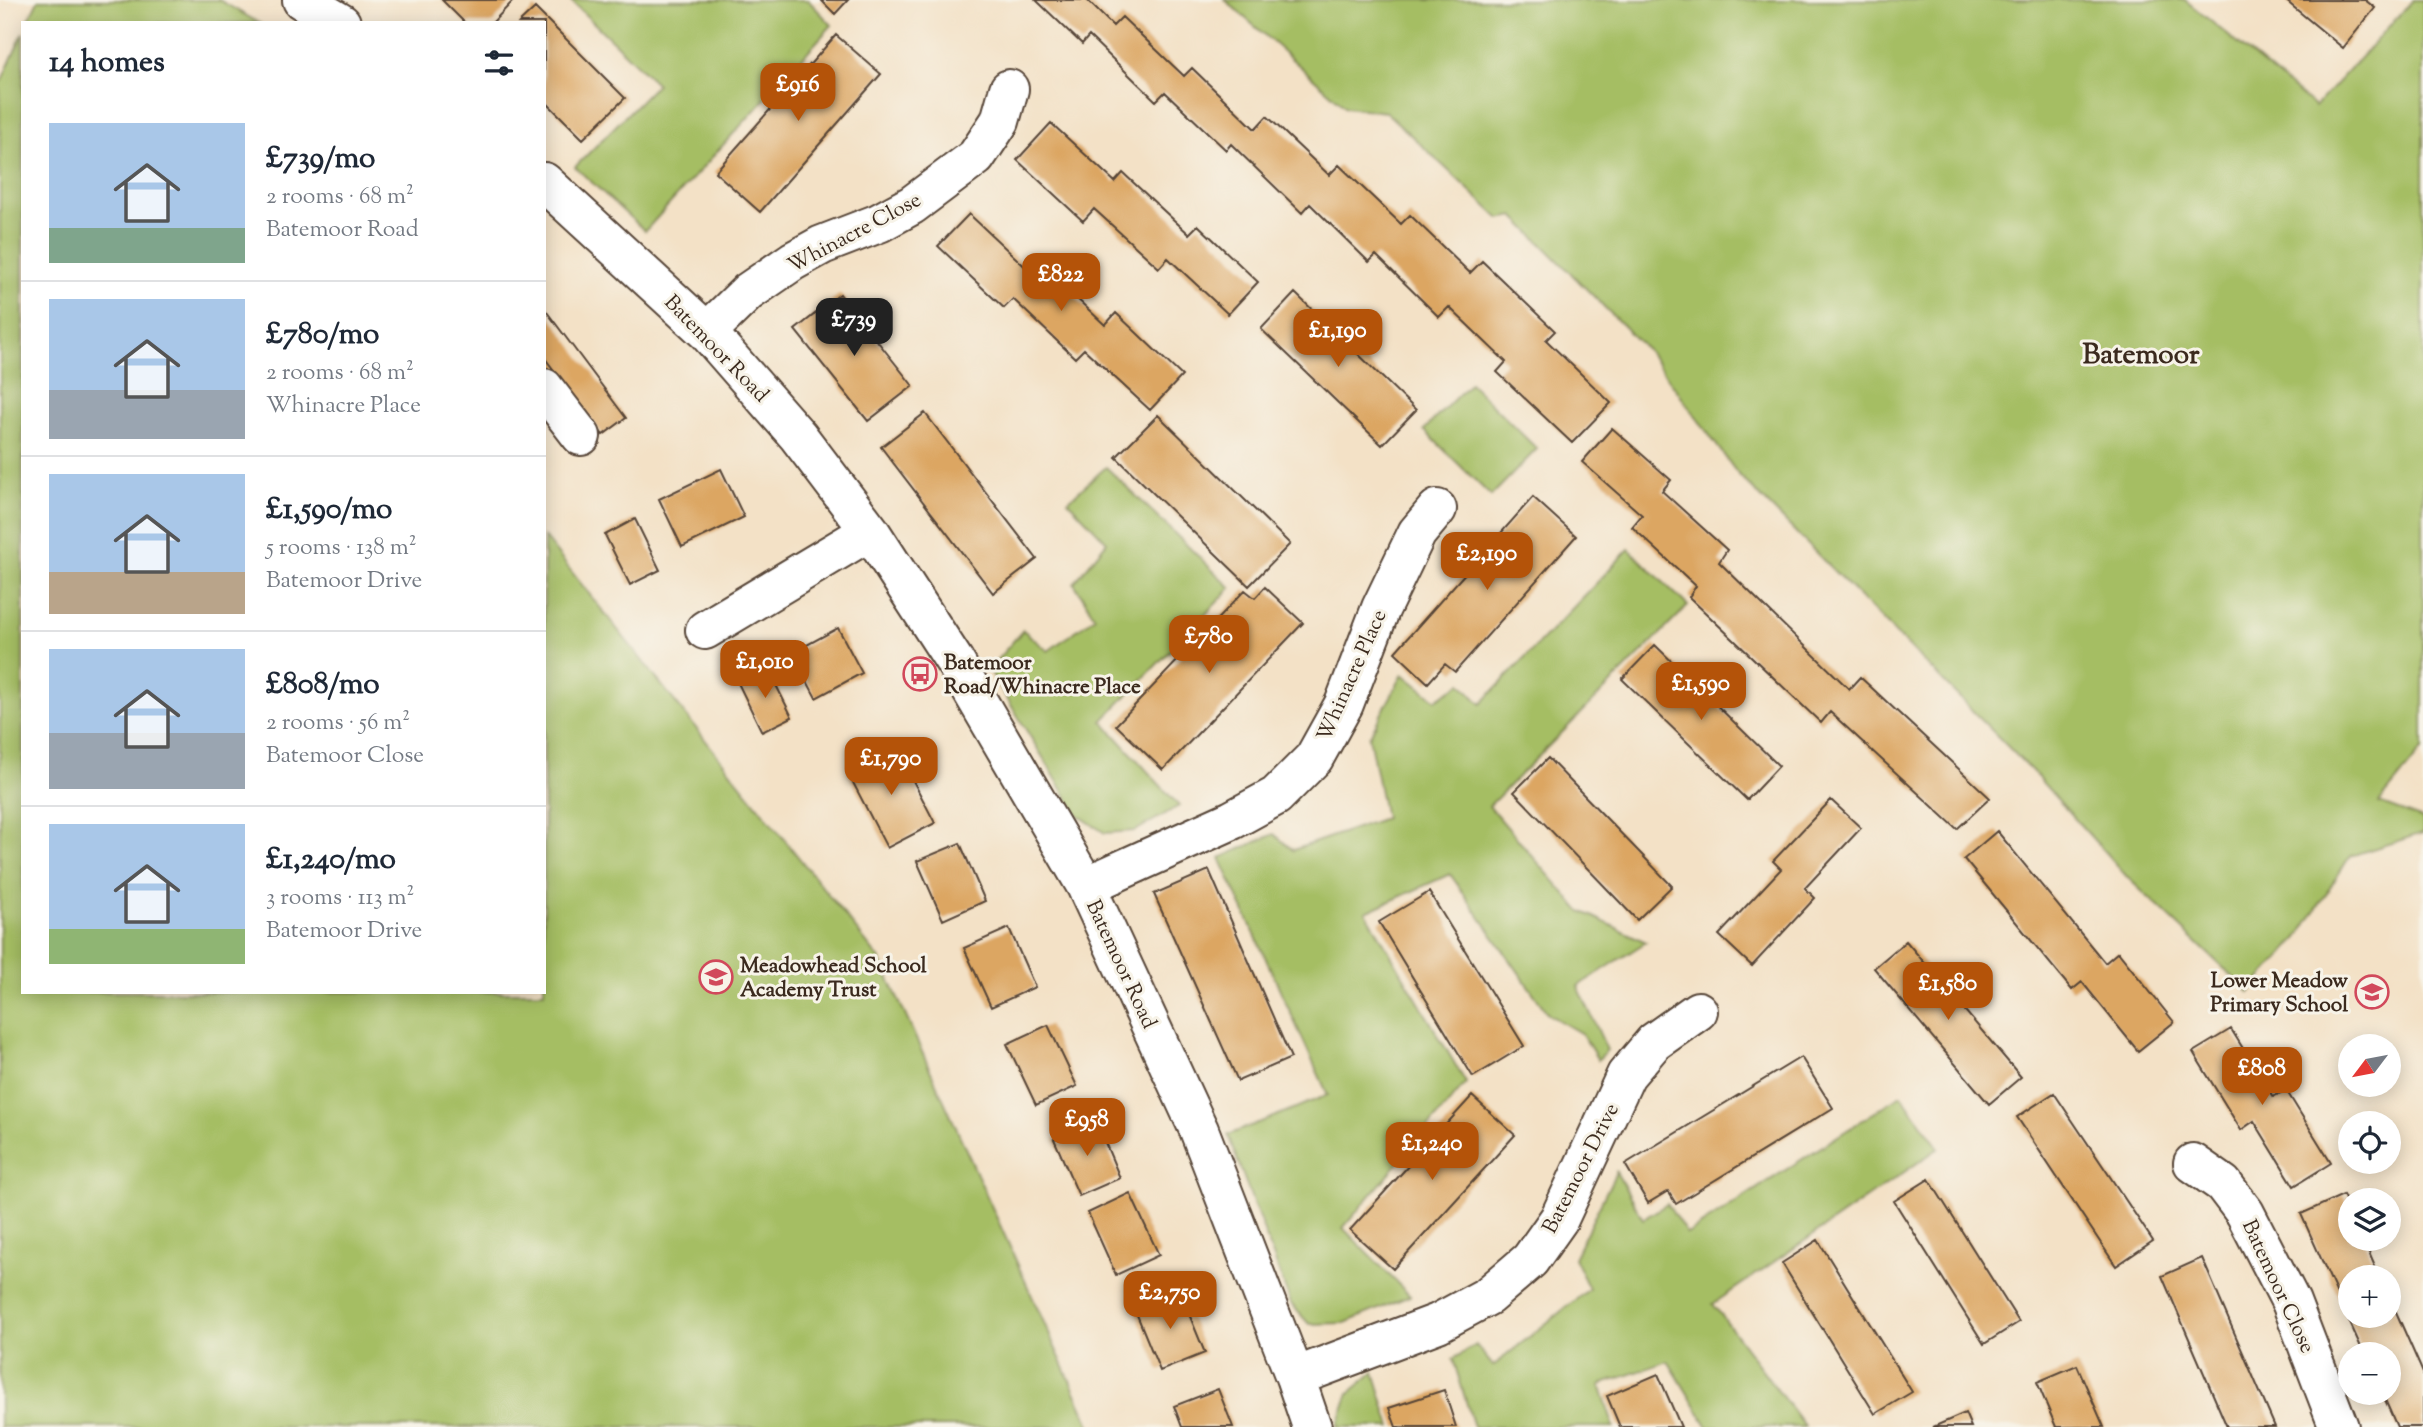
<!DOCTYPE html>
<html lang="en">
<head>
<meta charset="utf-8">
<style>
	:root { --surface:#fff; --page:#f2f2f3; --text:#1f2937; --muted:#747a83; --line:#e0e1e3; --accent:#b45309 }
	body { margin:0; font-family:"Sorts Mill Goudy",serif; background:var(--page); color:var(--text); height:100vh; display:flex; flex-direction:column; font-size:26px; white-space:nowrap }
	* { box-sizing:border-box; margin:0 }
	p { font-size:23px; color:var(--muted) }
	.icon { flex:none; width:38px; height:38px; fill:none; stroke:currentColor; stroke-width:2; stroke-linecap:round; stroke-linejoin:round }
	.map { position:relative; flex:1; overflow:hidden }
	.sheet { position:absolute; left:21px; top:21px; width:525px; height:973px; display:flex; flex-direction:column; background:var(--surface); border-radius:0px; box-shadow:0 4px 18px #0003 }
	.sheet>* { flex:none }
	.needle { width:46px; rotate:238deg }
	.controls { position:absolute; left:2338px; top:1034px; display:grid; gap:14px }
	.controls a { display:grid; place-items:center; width:63px; height:63px; border-radius:50%; background:var(--surface); box-shadow:0 4px 18px #0003; font-size:35px }
	.price { position:absolute; translate:-50% -60px; padding:0 16px; border-radius:14px; background:var(--accent); color:#fff; font-size:23px; line-height:46px; filter:drop-shadow(0 2px 4px #0008) }
	.price::after { content:''; position:absolute; left:50%; top:42px; width:21px; height:16px; margin-left:-10px; background:inherit; clip-path:polygon(0 0,100% 0,50% 100%) }
	.price.current { background:#222; color:#fff }
	ul { padding:0; list-style:none }
	li { display:flex; align-items:center; gap:21px; height:175px; padding:0 28px }
	li+li { border-top:2px solid var(--line) }
	li span { display:grid; place-items:center; flex:none; width:196px; height:140px; border-radius:0px; color:#555 }
	li>.icon { margin-inline-start:auto }
	span .icon { width:84px; height:84px; fill:#fffc; stroke-width:1 }
	li b { font-size:30px }
	h2 { display:flex; justify-content:space-between; align-items:center; height:84px; padding:0 28px; font-size:30px }
	.map>svg:first-child { display:block }
</style>
</head>
<body>
<div class="map">
<svg width="2423" height="1427" viewBox="0 0 2423 1427">
	<rect width="100%" height="100%" fill="#f7f3e8"/>
	<filter id="ink" filterUnits="userSpaceOnUse"><feTurbulence type="fractalNoise" baseFrequency=".0143" numOctaves="2"/><feDisplacementMap in="SourceGraphic" scale="14" xChannelSelector="R" yChannelSelector="G"/><feConvolveMatrix kernelMatrix="1 2 1 2 8 2 1 2 1" color-interpolation-filters="sRGB"/></filter>
	<filter id="wash" filterUnits="userSpaceOnUse"><feTurbulence type="fractalNoise" baseFrequency=".00686" numOctaves="4" result="noise"/><feDisplacementMap in="SourceGraphic" scale="28" xChannelSelector="R" yChannelSelector="G"/><feGaussianBlur stdDeviation="1.57" result="paint"/><feColorMatrix in="noise" values="0 0 0 0 0 0 0 0 0 0 0 0 0 0 0 0 0 1.4 0 .05"/><feComposite in="paint" operator="in"/></filter>
	<g filter="url(#wash)">
		<rect width="100%" height="100%" fill="#f3e1c6"/>
		<path fill="#a5be64" stroke="#707441" stroke-width="2" d="M 38,0 L 219,0 L 259,23 L 27,23 Z
			M 570,0 L 808,0 L 832,25 L 645,231 L 575,167 L 657,84 Z
			M 1225,0 L 2185,0 L 2315,107 L 2413,0 L 2423,0 L 2423,749 L 2379,803 L 2423,819 L 2423,833 L 2350,856 L 2298,938 L 2249,992 L 2128,878 L 2033,772 L 1737,473 L 1648,351 L 1514,216 L 1500,219 L 1386,112 L 1346,107 Z
			M 23,33 L 23,992 L 544,992 L 544,537 L 881,961 L 1091,1427 L 0,1427 L 0,84 Z
			M 1470,383 L 1537,449 L 1491,496 L 1424,430 Z
			M 1106,467 L 1231,588 L 1102,721 L 1179,806 L 1135,831 L 1105,833 L 1078,815 L 989,669 L 1023,630 L 1048,651 L 1095,617 L 1074,583 L 1107,542 L 1068,501 Z
			M 1629,549 L 1688,606 L 1489,806 L 1579,910 L 1646,942 L 1578,986 L 1607,1050 L 1598,1060 L 1582,1034 L 1548,1014 L 1450,874 L 1366,912 L 1466,1083 L 1343,1228 L 1410,1296 L 1345,1323 L 1309,1324 L 1291,1304 L 1228,1135 L 1328,1095 L 1220,858 L 1274,834 L 1293,850 L 1385,818 L 1369,737 L 1403,674 L 1436,700 L 1461,683 L 1481,704 Z
			M 1901,1095 L 1939,1148 L 1713,1304 L 1805,1427 L 1708,1427 L 1668,1361 L 1600,1385 L 1614,1427 L 1474,1427 L 1453,1359 L 1476,1345 L 1493,1366 L 1589,1289 L 1574,1258 L 1616,1172 L 1643,1219 L 1667,1204 L 1687,1234 Z
			M 1374,1372 L 1391,1427 L 1337,1427 L 1349,1393 Z"/>
		<g id="blocks">
			<path fill="#dca662" d="M 442,0 L 514,0 L 492,23 L 465,23 Z
				M 821,0 L 848,0 L 835,14 Z
				M 1036,0 L 1087,0 L 1113,26 L 1122,17 L 1184,76 L 1192,68 L 1255,129 L 1267,116 L 1329,175 L 1339,165 L 1401,224 L 1410,215 L 1470,273 L 1482,261 L 1555,331 L 1546,340 L 1611,403 L 1572,443 L 1497,372 L 1506,362 L 1449,307 L 1439,317 L 1376,255 L 1369,262 L 1310,204 L 1302,213 L 1231,144 L 1226,150 L 1165,92 L 1156,101 L 1089,36 L 1082,44 Z
				M 2285,0 L 2365,0 L 2375,8 L 2343,48 Z
				M 535,8 L 625,98 L 583,139 L 544,100 L 544,23 L 519,23 Z
				M 836,35 L 881,74 L 760,212 L 715,172 Z
				M 1051,123 L 1115,182 L 1123,173 L 1189,234 L 1198,225 L 1258,282 L 1228,314 L 1168,258 L 1159,268 L 1094,209 L 1083,221 L 1017,160 Z
				M 969,214 L 1033,274 L 1041,265 L 1105,325 L 1116,313 L 1182,376 L 1150,410 L 1084,349 L 1075,358 L 1013,299 L 1004,308 L 938,246 Z
				M 1295,293 L 1416,410 L 1382,445 L 1261,329 Z
				M 840,294 L 913,386 L 868,421 L 795,330 Z
				M 544,308 L 626,418 L 603,435 L 544,357 Z
				M 925,413 L 1037,559 L 993,593 L 881,447 Z
				M 1158,415 L 1290,544 L 1249,586 L 1116,457 Z
				M 1612,428 L 1671,480 L 1662,491 L 1727,550 L 1719,562 L 1849,689 L 1860,677 L 1990,798 L 1957,829 L 1830,712 L 1821,723 L 1689,597 L 1696,586 L 1632,527 L 1642,515 L 1582,462 Z
				M 721,469 L 744,517 L 682,547 L 659,499 Z
				M 1533,497 L 1576,536 L 1455,672 L 1445,664 L 1428,683 L 1395,652 Z
				M 635,519 L 660,570 L 630,585 L 605,535 Z
				M 1265,587 L 1303,623 L 1163,770 L 1116,725 L 1245,590 L 1255,598 Z
				M 838,628 L 862,673 L 816,698 L 792,653 Z
				M 1655,645 L 1779,766 L 1747,800 L 1622,679 Z
				M 768,669 L 792,717 L 762,732 L 738,683 Z
				M 895,746 L 935,823 L 887,848 L 847,771 Z
				M 1548,758 L 1672,886 L 1637,920 L 1514,792 Z
				M 1831,800 L 1861,828 L 1805,888 L 1815,898 L 1752,966 L 1719,935 L 1781,869 L 1773,861 Z
				M 1997,831 L 2105,963 L 2118,952 L 2174,1022 L 2138,1051 L 2082,982 L 2072,990 L 1964,859 Z
				M 960,843 L 985,901 L 943,920 L 917,861 Z
				M 1209,870 L 1291,1058 L 1238,1081 L 1154,894 Z
				M 1429,892 L 1524,1046 L 1473,1077 L 1379,922 Z
				M 1009,928 L 1035,987 L 991,1007 L 964,948 Z
				M 1906,941 L 2021,1077 L 1989,1104 L 1874,968 Z
				M 1048,1025 L 1077,1086 L 1036,1105 L 1007,1044 Z
				M 2231,1029 L 2273,1097 L 2286,1090 L 2331,1163 L 2294,1186 L 2254,1121 L 2241,1130 L 2193,1052 Z
				M 1801,1057 L 1833,1108 L 1676,1204 L 1668,1191 L 1648,1203 L 1625,1164 Z
				M 2054,1093 L 2153,1241 L 2116,1266 L 2017,1117 Z
				M 1472,1096 L 1515,1135 L 1393,1269 L 1350,1230 Z
				M 1096,1121 L 1120,1178 L 1079,1196 L 1054,1139 Z
				M 1929,1179 L 2019,1322 L 1984,1344 L 1894,1201 Z
				M 1130,1193 L 1159,1255 L 1116,1275 L 1088,1213 Z
				M 2343,1195 L 2350,1210 L 2350,1239 L 2363,1239 L 2380,1278 L 2350,1278 L 2350,1316 L 2389,1316 L 2389,1296 L 2423,1373 L 2423,1427 L 2397,1427 L 2382,1393 L 2389,1393 L 2389,1354 L 2364,1354 L 2301,1214 Z
				M 1818,1240 L 1912,1392 L 1875,1414 L 1782,1263 Z
				M 2202,1258 L 2275,1427 L 2227,1427 L 2162,1276 Z
				M 1180,1292 L 1205,1353 L 1160,1371 L 1135,1310 Z
				M 2077,1365 L 2104,1427 L 2056,1427 L 2037,1382 Z
				M 1658,1374 L 1681,1427 L 1620,1427 L 1607,1396 Z
				M 1218,1389 L 1233,1427 L 1182,1427 L 1174,1406 Z
				M 1444,1390 L 1456,1427 L 1396,1427 L 1389,1408 Z
				M 1965,1413 L 1971,1427 L 1933,1427 Z"/>
		</g>
	</g>
	<g filter="url(#ink)">
		<use href="#blocks" fill-opacity="0" stroke="#574537" stroke-width="2"/>
		<g fill="none" stroke-linecap="round" stroke-linejoin="round">
			<defs>
				<path id="minor" d="M 302,0 L 341,23
					M 544,182 L 707,332 L 798,436 L 870,531 L 955,662 L 1086,886 L 1199,1130 L 1295,1377 L 1312,1427
					M 707,332 L 748,292 L 793,261 L 822,245 L 879,223 L 912,205 L 976,157 L 1000,121 L 1009,89
					M 544,388 L 581,436
					M 705,630 L 870,531
					M 1086,886 L 1232,820 L 1276,796 L 1314,758 L 1344,704 L 1381,608 L 1417,533 L 1437,509
					M 2193,1163 L 2223,1184 L 2245,1213 L 2291,1302 L 2339,1427
					M 1295,1377 L 1438,1323 L 1488,1296 L 1530,1260 L 1559,1219 L 1626,1075 L 1654,1042 L 1698,1011"/>
			</defs>
			<use href="#minor" stroke="#574537" stroke-width="42"/>
			<use href="#minor" stroke="#fff" stroke-width="38"/>
		</g>
	</g>
	<defs>
		<symbol id="bus-ring" viewBox="-11 -11 22 22"><circle r="9.5" fill="#f7f3e8" stroke="#d1495b" stroke-width="1.5"/><path d="M-5-6H5V4H4V6H2V4H-2V6H-4V4H-5ZM-3.5-4V0h7V-4ZM-3.5 1.2v1.5H-2V1.2ZM2 1.2v1.5H3.5V1.2Z" fill="#d1495b"/></symbol>
		<symbol id="school-ring" viewBox="-11 -11 22 22"><circle r="9.5" fill="#f7f3e8" stroke="#d1495b" stroke-width="1.5"/><path d="M0-5L7-2L0 1L-7-2ZM-4 1L0 2.5L4 1V4Q0 6-4 4Z" fill="#d1495b"/></symbol>
	</defs>
	<g fill-rule="evenodd">
		<use href="#bus-ring" x="901" y="655" width="38" height="38"/>
		<use href="#school-ring" x="697" y="958" width="38" height="38"/>
		<use href="#school-ring" x="2353" y="973" width="38" height="38"/>
	</g>
	<g text-anchor="middle" stroke-width="6" stroke-linejoin="round" paint-order="stroke">
		<g font-size="21" fill="#3b2a1e" stroke="#f7f3e8">
			<text transform="translate(854 232) rotate(-28)" y="7">Whinacre Close</text>
			<text transform="translate(717 348) rotate(46)" y="7">Batemoor Road</text>
			<text transform="translate(1351 675) rotate(-66)" y="7">Whinacre Place</text>
			<text transform="translate(1122 964) rotate(65)" y="7">Batemoor Road</text>
			<text transform="translate(1580 1168) rotate(-63)" y="7">Batemoor Drive</text>
			<text transform="translate(2279 1286) rotate(65)" y="7">Batemoor Close</text>
		</g>
		<g font-size="21" font-weight="bold" fill="#3b2a1e" stroke="#f7f3e8" text-anchor="start">
			<text x="944" y="669">Batemoor<tspan x="944" dy="24">Road/Whinacre Place</tspan></text>
			<text x="740" y="972">Meadowhead School<tspan x="740" dy="24">Academy Trust</tspan></text>
			<text x="2348" y="987" text-anchor="end">Lower Meadow<tspan x="2348" dy="24">Primary School</tspan></text>
		</g>
		<g font-size="28" font-weight="bold" fill="#3b2a1e" stroke="#f7f3e8">
			<text x="2141" y="363">Batemoor</text>
		</g>
	</g>
</svg>
<div class="controls">
<a><svg class="needle" viewBox="-14 -14 28 28"><path d="M0-13l5 13h-10z" fill="#e53935"/><path d="M0 13l5-13h-10z" fill="#747a83"/></svg></a>
<a><svg class="icon" aria-label="locate" viewBox="0 0 24 24"><circle cx="12" cy="12" r="6"/><path d="M12 2v4M12 18v4M2 12h4M18 12h4"/></svg></a>
<a><svg class="icon" aria-label="layers" viewBox="0 0 24 24"><path d="M12 4l9 5-9 5-9-5zM3 14l9 5 9-5"/></svg></a>
<a>+</a>
<a>−</a>
</div>
<b class="price" style="left:798px;top:123px">£916</b>
<b class="price" style="left:1061px;top:313px">£822</b>
<b class="price current" style="left:854px;top:358px">£739</b>
<b class="price" style="left:1338px;top:369px">£1,190</b>
<b class="price" style="left:1487px;top:592px">£2,190</b>
<b class="price" style="left:1209px;top:675px">£780</b>
<b class="price" style="left:765px;top:700px">£1,010</b>
<b class="price" style="left:1701px;top:722px">£1,590</b>
<b class="price" style="left:891px;top:797px">£1,790</b>
<b class="price" style="left:1948px;top:1022px">£1,580</b>
<b class="price" style="left:2262px;top:1107px">£808</b>
<b class="price" style="left:1087px;top:1158px">£958</b>
<b class="price" style="left:1432px;top:1182px">£1,240</b>
<b class="price" style="left:1170px;top:1331px">£2,750</b>
<section class="sheet">
<h2>14 homes<svg class="icon" aria-label="filters" viewBox="0 0 24 24"><path d="M4 7h16M4 17h16"/><circle cx="9" cy="7" r="2"/><circle cx="15" cy="17" r="2"/></svg></h2>
<ul>
<li><span style="background:linear-gradient(#a9c7e8 75%,#7fa58c 0)"><svg class="icon" aria-label="home" viewBox="0 0 24 24"><path d="M3 11l9-7 9 7M6 9v11h12V9"/></svg></span><div><b>£739/mo</b><p>2 rooms · 68 m²</p><p>Batemoor Road</p></div></li>
<li><span style="background:linear-gradient(#a9c7e8 65%,#9aa5b1 0)"><svg class="icon" aria-label="home" viewBox="0 0 24 24"><path d="M3 11l9-7 9 7M6 9v11h12V9"/></svg></span><div><b>£780/mo</b><p>2 rooms · 68 m²</p><p>Whinacre Place</p></div></li>
<li><span style="background:linear-gradient(#a9c7e8 70%,#b9a48a 0)"><svg class="icon" aria-label="home" viewBox="0 0 24 24"><path d="M3 11l9-7 9 7M6 9v11h12V9"/></svg></span><div><b>£1,590/mo</b><p>5 rooms · 138 m²</p><p>Batemoor Drive</p></div></li>
<li><span style="background:linear-gradient(#a9c7e8 60%,#9aa5b1 0)"><svg class="icon" aria-label="home" viewBox="0 0 24 24"><path d="M3 11l9-7 9 7M6 9v11h12V9"/></svg></span><div><b>£808/mo</b><p>2 rooms · 56 m²</p><p>Batemoor Close</p></div></li>
<li><span style="background:linear-gradient(#a9c7e8 75%,#8fb573 0)"><svg class="icon" aria-label="home" viewBox="0 0 24 24"><path d="M3 11l9-7 9 7M6 9v11h12V9"/></svg></span><div><b>£1,240/mo</b><p>3 rooms · 113 m²</p><p>Batemoor Drive</p></div></li>
</ul>
</section>
</div>
</body>
</html>
